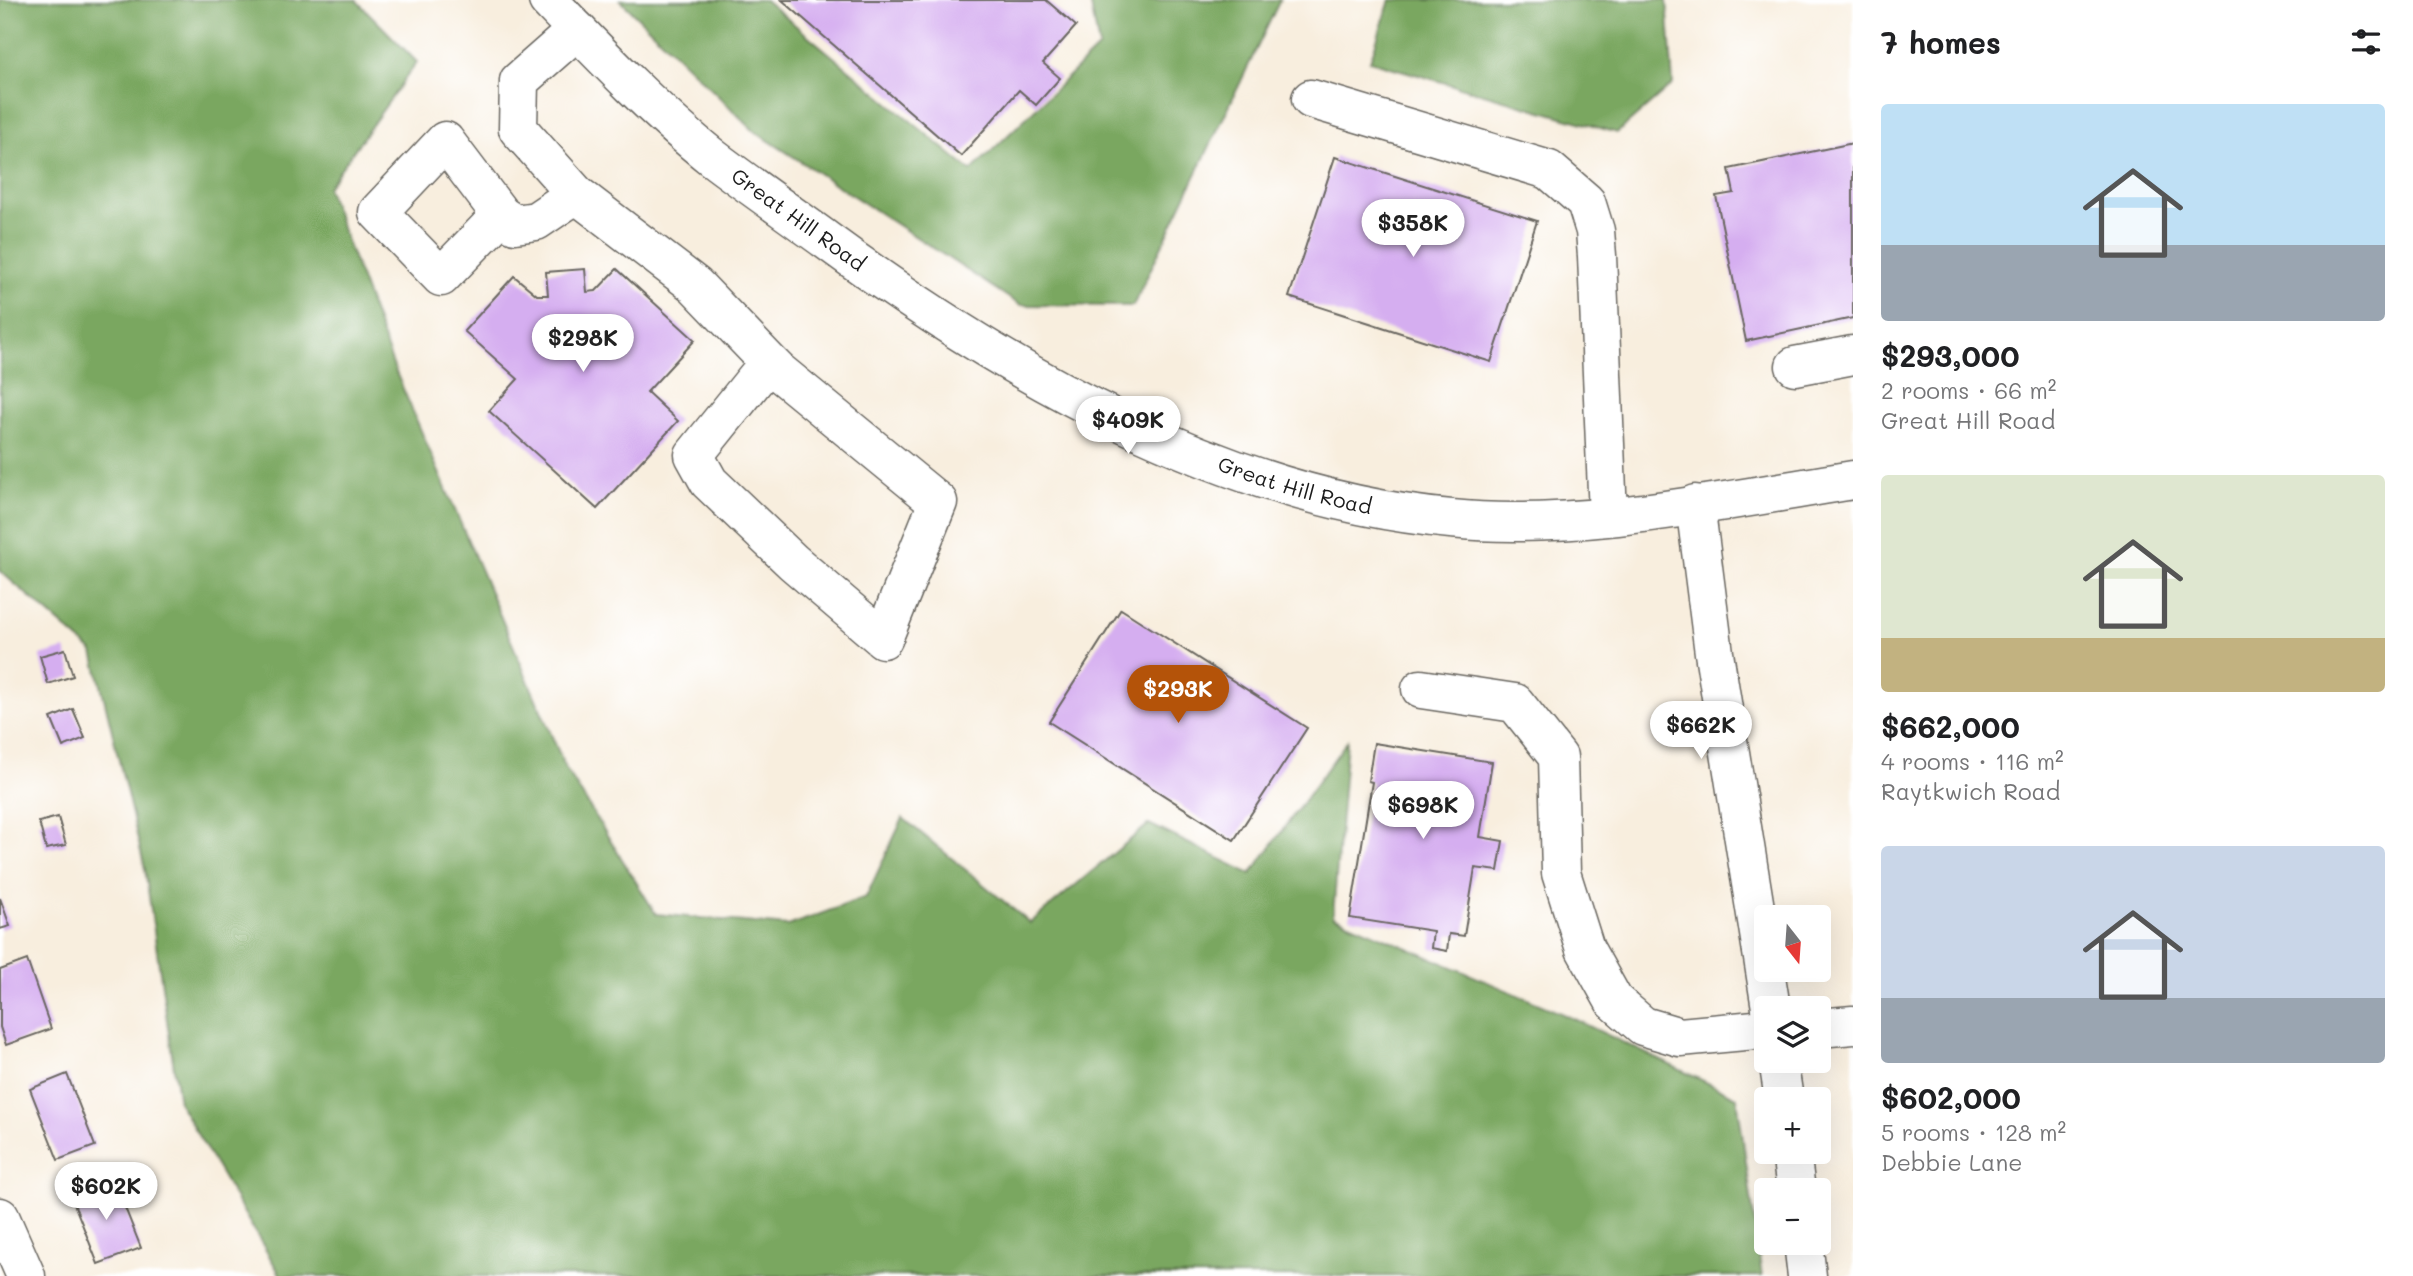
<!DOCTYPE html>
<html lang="en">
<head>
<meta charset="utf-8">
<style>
	:root { --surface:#fff; --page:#f6f6f6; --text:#202124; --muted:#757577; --accent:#b45309 }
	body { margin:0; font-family:Mali,sans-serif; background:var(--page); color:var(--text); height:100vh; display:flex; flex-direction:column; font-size:26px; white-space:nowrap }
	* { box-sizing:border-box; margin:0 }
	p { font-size:23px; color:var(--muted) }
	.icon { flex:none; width:38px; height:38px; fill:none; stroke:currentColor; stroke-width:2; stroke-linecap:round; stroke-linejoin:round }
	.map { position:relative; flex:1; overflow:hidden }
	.drawer { display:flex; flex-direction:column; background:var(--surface); width:560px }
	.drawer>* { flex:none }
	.needle { width:46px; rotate:163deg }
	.fabs { position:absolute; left:1754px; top:905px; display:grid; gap:14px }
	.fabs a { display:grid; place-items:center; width:77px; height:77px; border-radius:7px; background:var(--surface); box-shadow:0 7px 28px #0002; font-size:35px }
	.price { position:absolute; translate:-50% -60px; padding:0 16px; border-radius:24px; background:#fff; color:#222; font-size:23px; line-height:46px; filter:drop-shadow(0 2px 4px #0008) }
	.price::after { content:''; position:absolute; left:50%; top:42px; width:21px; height:16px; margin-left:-10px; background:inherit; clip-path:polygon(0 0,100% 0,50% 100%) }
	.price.active { background:var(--accent); color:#fff }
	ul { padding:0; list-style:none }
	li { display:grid; align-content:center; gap:14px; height:371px; padding:0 28px }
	li span { display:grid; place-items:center; height:217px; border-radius:7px; color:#555 }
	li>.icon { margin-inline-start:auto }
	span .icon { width:126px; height:126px; fill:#fffc; stroke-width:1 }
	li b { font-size:30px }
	h2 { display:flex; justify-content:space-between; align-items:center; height:84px; padding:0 28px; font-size:30px }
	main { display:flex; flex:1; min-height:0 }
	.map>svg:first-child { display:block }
</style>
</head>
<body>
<main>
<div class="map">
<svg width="1853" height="1276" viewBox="0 0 1853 1276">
	<rect width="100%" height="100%" fill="#fff"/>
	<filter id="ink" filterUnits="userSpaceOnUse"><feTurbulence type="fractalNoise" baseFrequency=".0143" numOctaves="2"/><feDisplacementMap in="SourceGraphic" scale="14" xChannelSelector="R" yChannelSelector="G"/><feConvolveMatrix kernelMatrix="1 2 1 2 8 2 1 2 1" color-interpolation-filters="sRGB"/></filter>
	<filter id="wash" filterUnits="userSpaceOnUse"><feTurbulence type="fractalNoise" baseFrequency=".00686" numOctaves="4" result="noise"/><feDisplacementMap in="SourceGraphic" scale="28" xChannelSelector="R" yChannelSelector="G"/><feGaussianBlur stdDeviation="1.57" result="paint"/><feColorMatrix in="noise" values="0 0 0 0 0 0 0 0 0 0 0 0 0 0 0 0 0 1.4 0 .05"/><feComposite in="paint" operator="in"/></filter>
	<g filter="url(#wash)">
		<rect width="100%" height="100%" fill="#f8eede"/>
		<path fill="#7aa760" stroke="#4b623e" stroke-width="2" d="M 0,0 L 356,0 L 417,62 L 327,188 L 395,370 L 566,769 L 656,914 L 788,926 L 866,897 L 903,818 L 1030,923 L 1149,824 L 1251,874 L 1347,741 L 1333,916 L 1572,1018 L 1737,1097 L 1762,1276 L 281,1276 L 179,1103 L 145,869 L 93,652 L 0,571 Z
			M 620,0 L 765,0 L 971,171 L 1099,47 L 1090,0 L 1280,0 L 1133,306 L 1020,305 L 754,131 Z
			M 1390,0 L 1667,0 L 1673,84 L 1617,133 L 1370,61 Z"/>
		<g id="blocks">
			<path fill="#d5aef0" d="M 782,0 L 1046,0 L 1076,26 L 1043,63 L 1060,78 L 1036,105 L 1019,90 L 961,156 Z
				M 1853,143 L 1853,318 L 1746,341 L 1716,196 L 1734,193 L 1729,169 Z
				M 1335,157 L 1537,221 L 1491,362 L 1289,297 Z
				M 585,269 L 587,292 L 596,291 L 617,269 L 695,340 L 647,392 L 678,421 L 597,509 L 489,411 L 518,379 L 464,331 L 514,276 L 537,295 L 548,295 L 546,272 Z
				M 1121,609 L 1307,728 L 1234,840 L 1049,722 Z
				M 65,649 L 73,676 L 48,684 L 40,656 Z
				M 73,709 L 85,738 L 63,747 L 51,718 Z
				M 1374,743 L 1492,762 L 1480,837 L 1503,841 L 1498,871 L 1475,868 L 1464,936 L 1449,934 L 1447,951 L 1431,948 L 1433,931 L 1350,918 L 1372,782 L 1368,781 Z
				M 58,817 L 66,845 L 46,849 L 39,822 Z
				M 0,898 L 10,926 L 0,929 Z
				M 27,960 L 51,1029 L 6,1045 L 0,1027 L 0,970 Z
				M 67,1074 L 95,1146 L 58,1160 L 30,1089 Z
				M 114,1180 L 141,1248 L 98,1264 L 71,1196 Z"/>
		</g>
	</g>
	<g filter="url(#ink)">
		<use href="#blocks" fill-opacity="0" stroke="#696660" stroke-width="2"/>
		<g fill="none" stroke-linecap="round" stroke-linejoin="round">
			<defs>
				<g id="minor">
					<path id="s1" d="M 548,0 C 599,53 655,112 713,158 C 750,186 789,213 826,240 C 1007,373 1223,498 1451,519 C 1579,532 1726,500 1853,480"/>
					<path d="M 577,30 L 519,81 L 518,129 L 576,194 L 695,285 L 769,362 L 778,371 L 938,502 L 883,639 L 793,562 L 709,482 L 694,455 L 769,362"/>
					<path d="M 1311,99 L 1549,170 L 1586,202 L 1595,231 L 1597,256 L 1608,515"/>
					<path d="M 501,215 L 441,277 L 378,212 L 445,141 L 501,215 L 515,224 L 536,221 L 576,194"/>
					<path d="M 1795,366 L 1853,355"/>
					<path d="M 1695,504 L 1714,653 L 1771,1008"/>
					<path d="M 1421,689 L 1515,703 L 1558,757 L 1561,873 L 1585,949 L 1614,1001 L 1643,1026 L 1680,1037 L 1766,1029"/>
					<path d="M 1818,1028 L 1853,1025"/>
					<path d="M 1778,1060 L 1784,1099"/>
					<path d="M 1791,1152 L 1796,1190"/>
					<path d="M 0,1217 L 26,1276"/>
					<path d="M 1803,1242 L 1807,1276"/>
				</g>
			</defs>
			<use href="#minor" stroke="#696660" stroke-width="41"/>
			<use href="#minor" stroke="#fff" stroke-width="38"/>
		</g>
	</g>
	<g text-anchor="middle" stroke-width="6" stroke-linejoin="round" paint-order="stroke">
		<g font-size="21" fill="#1c1c1c" stroke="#fff">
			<text dy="7" stroke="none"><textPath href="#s1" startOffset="334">Great Hill Road</textPath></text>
			<text dy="7" stroke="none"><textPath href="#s1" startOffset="901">Great Hill Road</textPath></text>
		</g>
	</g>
</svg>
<div class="fabs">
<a><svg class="needle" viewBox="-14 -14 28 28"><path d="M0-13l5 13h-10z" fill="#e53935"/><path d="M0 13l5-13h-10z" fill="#757577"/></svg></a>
<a><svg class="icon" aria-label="layers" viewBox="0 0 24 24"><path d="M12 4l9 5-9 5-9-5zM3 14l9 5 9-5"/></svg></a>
<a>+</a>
<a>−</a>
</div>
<b class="price" style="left:1413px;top:259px">$358K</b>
<b class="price" style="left:583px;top:374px">$298K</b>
<b class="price" style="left:1128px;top:456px">$409K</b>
<b class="price active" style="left:1178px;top:725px">$293K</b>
<b class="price" style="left:1701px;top:761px">$662K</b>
<b class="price" style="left:1423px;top:841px">$698K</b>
<b class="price" style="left:106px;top:1222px">$602K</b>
</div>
<section class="drawer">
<h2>7 homes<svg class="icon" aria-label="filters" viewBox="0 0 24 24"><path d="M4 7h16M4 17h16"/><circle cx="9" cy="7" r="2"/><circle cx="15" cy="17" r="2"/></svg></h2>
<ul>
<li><span style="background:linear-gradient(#bfe0f5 65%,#9aa5b1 0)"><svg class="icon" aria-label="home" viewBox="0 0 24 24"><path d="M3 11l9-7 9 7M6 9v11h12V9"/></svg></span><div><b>$293,000</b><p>2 rooms · 66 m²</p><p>Great Hill Road</p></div></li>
<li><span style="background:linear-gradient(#dfe7d0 75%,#c2b280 0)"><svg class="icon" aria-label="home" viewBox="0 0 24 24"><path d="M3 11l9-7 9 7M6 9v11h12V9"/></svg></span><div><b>$662,000</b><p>4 rooms · 116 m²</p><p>Raytkwich Road</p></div></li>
<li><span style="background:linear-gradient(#c9d6e8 70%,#9aa5b1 0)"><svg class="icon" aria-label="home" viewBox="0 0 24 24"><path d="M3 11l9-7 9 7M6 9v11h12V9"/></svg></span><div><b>$602,000</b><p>5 rooms · 128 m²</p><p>Debbie Lane</p></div></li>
</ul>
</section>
</main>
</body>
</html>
